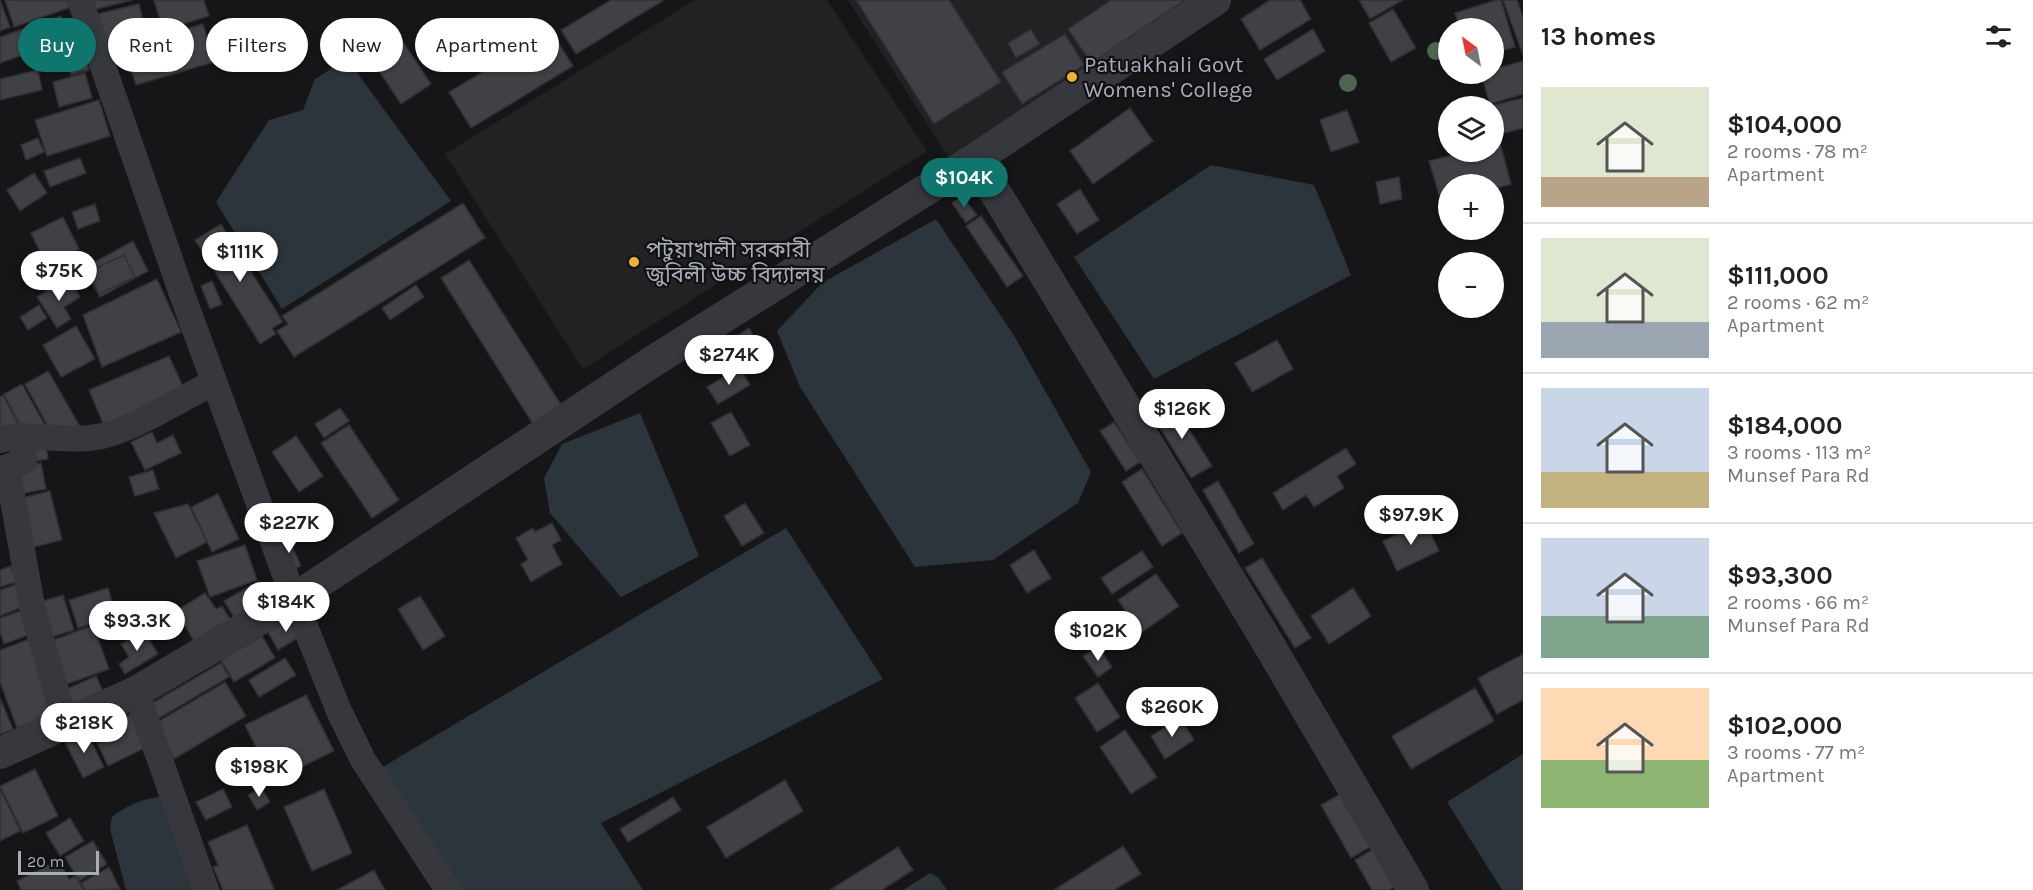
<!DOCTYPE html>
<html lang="en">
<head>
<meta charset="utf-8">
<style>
	:root { --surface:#fff; --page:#f6f6f6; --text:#222; --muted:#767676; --line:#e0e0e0; --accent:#0f766e }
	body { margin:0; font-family:Karla,"Noto Sans Bengali",sans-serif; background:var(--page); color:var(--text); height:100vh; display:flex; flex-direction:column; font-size:22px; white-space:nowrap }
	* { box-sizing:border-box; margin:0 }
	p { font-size:20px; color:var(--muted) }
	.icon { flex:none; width:33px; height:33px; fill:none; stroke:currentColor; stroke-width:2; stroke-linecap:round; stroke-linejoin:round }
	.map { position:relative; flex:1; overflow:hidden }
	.panel { display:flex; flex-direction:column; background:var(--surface); width:510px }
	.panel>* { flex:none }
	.hud { position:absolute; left:18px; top:18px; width:570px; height:54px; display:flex; gap:12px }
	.needle { width:39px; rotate:328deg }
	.fabs { position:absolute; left:1438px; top:18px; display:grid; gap:12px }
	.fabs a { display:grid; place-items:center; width:66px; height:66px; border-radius:50%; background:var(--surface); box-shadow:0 2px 4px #0004; font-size:30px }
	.scale { position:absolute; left:18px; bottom:15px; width:81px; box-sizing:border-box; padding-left:6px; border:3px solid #a8adb8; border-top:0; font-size:16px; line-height:21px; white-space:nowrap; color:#a8adb8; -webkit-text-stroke:4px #111113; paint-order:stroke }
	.price { position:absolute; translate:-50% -51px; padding:0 14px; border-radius:21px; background:#fff; color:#222; font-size:20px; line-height:39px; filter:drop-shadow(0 2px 3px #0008) }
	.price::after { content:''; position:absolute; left:50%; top:36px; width:18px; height:14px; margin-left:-9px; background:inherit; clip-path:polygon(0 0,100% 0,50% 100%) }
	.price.active { background:var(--accent); color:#fff }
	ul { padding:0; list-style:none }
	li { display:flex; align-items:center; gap:18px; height:150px; padding:0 18px }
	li+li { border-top:2px solid var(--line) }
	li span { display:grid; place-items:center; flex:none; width:168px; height:120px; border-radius:0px; color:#555 }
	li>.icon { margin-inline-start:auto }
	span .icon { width:72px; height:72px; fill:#fffc; stroke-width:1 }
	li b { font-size:26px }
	h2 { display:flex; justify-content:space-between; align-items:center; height:72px; padding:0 18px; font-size:26px }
	.tag { padding:0 21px; border-radius:27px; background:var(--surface); box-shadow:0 2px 4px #0004; font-size:21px; line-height:54px }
	.tag.active { background:var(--accent); color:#fff }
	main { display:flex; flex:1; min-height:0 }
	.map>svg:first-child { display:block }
</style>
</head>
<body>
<main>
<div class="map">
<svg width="1523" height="890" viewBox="0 0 1523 890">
	<rect width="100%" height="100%" fill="#161618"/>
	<path fill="#222225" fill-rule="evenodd" d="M 695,0 L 827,0 L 927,151 L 583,369 L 445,154 Z
		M 848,0 L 856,0 L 934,124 L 949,0 L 1111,0 L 1068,29 L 1091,62 L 1185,0 L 1199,0 L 950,160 ZM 1064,34 L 1084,65 L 1022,103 L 1002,72 Z"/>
	<path fill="#2c353c" d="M 347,59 L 451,201 L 282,309 L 216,202 L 269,120 L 303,110 L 315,79 Z
		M 1211,165 L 1314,185 L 1351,275 L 1154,379 L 1074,257 Z
		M 936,219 L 1013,334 L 1091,472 L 1078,503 L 993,560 L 915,567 L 800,387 L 777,331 L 822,283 Z
		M 640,413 L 699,556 L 621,597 L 550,513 L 544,478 L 562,444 Z
		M 786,528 L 883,679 L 601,823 L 643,890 L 449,890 L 374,772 Z
		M 1523,754 L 1523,890 L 1502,890 L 1447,802 Z
		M 165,797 L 199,890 L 126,890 L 110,829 L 112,817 C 125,806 148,796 165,797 Z
		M 930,873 L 938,877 L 947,890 L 903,890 Z"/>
	<path fill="#404145" stroke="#303034" stroke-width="1.5" d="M 0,0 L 10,27 L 0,31 Z
		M 5,0 L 72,0 L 74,6 L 14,27 Z
		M 91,0 L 132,0 L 93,10 Z
		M 154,0 L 204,0 L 209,16 L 163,30 Z
		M 611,0 L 664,0 L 576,54 L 561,30 Z
		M 856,0 L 949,0 L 1001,82 L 934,124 Z
		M 1111,0 L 1185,0 L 1091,63 L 1068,29 Z
		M 1270,0 L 1300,0 L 1311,19 L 1260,50 L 1241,19 Z
		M 1359,0 L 1403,0 L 1370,19 Z
		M 1496,0 L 1501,0 L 1515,47 L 1494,53 L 1494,28 L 1460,28 L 1455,13 Z
		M 1503,0 L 1517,0 L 1523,17 L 1523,55 Z
		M 139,4 L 147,39 L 101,50 L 93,15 Z
		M 1393,9 L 1416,48 L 1391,62 L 1369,23 Z
		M 61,16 L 69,39 L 0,63 L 0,37 Z
		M 203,24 L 214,62 L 136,85 L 124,47 Z
		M 393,27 L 431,84 L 401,104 L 363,47 Z
		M 1031,29 L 1040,44 L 1016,58 L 1008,43 Z
		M 1313,29 L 1325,51 L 1277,80 L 1264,59 Z
		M 551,31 L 573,66 L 471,128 L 449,92 Z
		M 1065,34 L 1084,65 L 1022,104 L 1002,72 Z
		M 86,58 L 89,70 L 71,75 L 67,63 Z
		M 1523,61 L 1523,94 L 1490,104 L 1481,74 L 1494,74 L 1494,69 Z
		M 38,70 L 42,90 L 0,100 L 0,79 Z
		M 85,73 L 92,98 L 59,107 L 53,82 Z
		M 1523,98 L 1523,128 L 1494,136 L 1494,106 L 1491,106 Z
		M 99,100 L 110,136 L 47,156 L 35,120 Z
		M 1130,108 L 1153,141 L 1093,184 L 1070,151 Z
		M 1347,110 L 1359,142 L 1331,152 L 1320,120 Z
		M 38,138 L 44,152 L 26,160 L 21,145 Z
		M 1500,142 L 1511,184 L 1494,189 L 1494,184 L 1449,184 L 1449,202 L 1442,205 L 1429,161 L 1465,152 L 1494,152 L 1494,143 Z
		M 80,158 L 86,173 L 50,187 L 44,171 Z
		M 34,173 L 47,193 L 20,211 L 7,190 Z
		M 1399,177 L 1402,199 L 1380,204 L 1376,182 Z
		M 1080,189 L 1099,220 L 1077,234 L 1057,204 Z
		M 962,196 L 977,215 L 966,223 L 952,203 Z
		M 463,203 L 485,238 L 294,357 L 277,331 L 288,324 L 282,316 Z
		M 95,204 L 100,221 L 78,229 L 72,212 Z
		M 981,216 L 1023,276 L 1007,287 L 966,226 Z
		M 63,217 L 79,249 L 47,266 L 31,233 Z
		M 221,224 L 283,322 L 272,328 L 276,334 L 260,344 L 195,240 Z
		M 133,241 L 148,271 L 100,297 L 84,268 Z
		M 124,255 L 135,277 L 99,294 L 88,272 Z
		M 469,260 L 565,411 L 536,429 L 441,278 Z
		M 68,278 L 80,297 L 64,307 L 71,319 L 57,328 L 37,297 Z
		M 157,279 L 181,332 L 102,367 L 83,315 Z
		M 212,281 L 222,304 L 210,309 L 201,286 Z
		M 416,285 L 424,297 L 390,320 L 382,308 Z
		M 39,305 L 47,318 L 28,330 L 20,317 Z
		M 76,326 L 95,359 L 61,377 L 43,345 Z
		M 749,328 L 756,340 L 742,348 L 735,337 Z
		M 1277,340 L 1293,369 L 1252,392 L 1235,363 Z
		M 761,348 L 767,358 L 750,367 L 744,357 Z
		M 169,356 L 186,393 L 105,428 L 89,390 Z
		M 740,367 L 750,385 L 718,404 L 707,387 Z
		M 48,371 L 85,435 L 52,434 L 25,384 Z
		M 22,384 L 48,431 L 24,433 L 4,394 Z
		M 3,395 L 22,432 L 0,435 L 0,397 Z
		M 1172,402 L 1212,466 L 1191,478 L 1152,415 Z
		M 340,408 L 349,421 L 324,438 L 315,424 Z
		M 731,412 L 750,445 L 730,456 L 711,423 Z
		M 1114,422 L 1140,462 L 1126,471 L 1100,431 Z
		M 349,425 L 399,500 L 372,518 L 321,443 Z
		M 152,432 L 157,443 L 173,435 L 181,453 L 145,470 L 131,442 Z
		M 296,436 L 323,476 L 299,492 L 272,452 Z
		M 45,437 L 48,459 L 26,462 Z
		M 1346,448 L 1356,464 L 1337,476 L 1344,488 L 1314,507 L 1306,495 L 1283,510 L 1273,493 Z
		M 41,463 L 46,489 L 14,495 L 9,470 Z
		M 1142,469 L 1182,533 L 1162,546 L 1122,482 Z
		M 153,470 L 159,489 L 135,496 L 129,477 Z
		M 1218,481 L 1254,544 L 1239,553 L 1203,490 Z
		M 50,491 L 62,540 L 26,549 L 14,500 Z
		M 218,494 L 239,539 L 212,552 L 191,507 Z
		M 745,503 L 764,533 L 742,546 L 724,516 Z
		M 188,504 L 207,542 L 176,558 L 154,513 Z
		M 1425,521 L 1439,551 L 1397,571 L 1383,541 Z
		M 552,523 L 561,540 L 552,545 L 562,564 L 531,582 L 521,564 L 528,560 L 516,538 L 533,528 L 535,532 Z
		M 288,537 L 301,566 L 290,571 L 277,542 Z
		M 245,545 L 257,580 L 210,597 L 197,561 Z
		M 1034,550 L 1051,578 L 1027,593 L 1010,565 Z
		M 1142,551 L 1153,567 L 1112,594 L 1101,578 Z
		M 1262,558 L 1311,638 L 1295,648 L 1245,568 Z
		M 11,566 L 16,582 L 0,587 L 0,570 Z
		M 1156,574 L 1179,606 L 1141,633 L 1118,600 Z
		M 257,582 L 269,602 L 237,622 L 224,601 Z
		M 17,584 L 25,606 L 0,616 L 0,590 Z
		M 108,588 L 116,616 L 78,628 L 69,600 Z
		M 1353,588 L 1371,616 L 1329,644 L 1311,616 Z
		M 205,593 L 216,609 L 222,606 L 234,625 L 198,648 L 176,611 Z
		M 63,595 L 74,630 L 45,639 L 34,604 Z
		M 420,596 L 445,636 L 423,650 L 398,609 Z
		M 23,610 L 31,634 L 4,644 L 0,632 L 0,618 Z
		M 294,617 L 304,634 L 278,650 L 268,632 Z
		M 93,625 L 109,669 L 59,687 L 43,644 Z
		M 144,631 L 158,654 L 125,674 L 119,664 L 129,657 L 121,644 Z
		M 262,636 L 275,658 L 234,682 L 221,660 Z
		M 32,638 L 59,712 L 17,728 L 0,682 L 0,650 Z
		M 1098,647 L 1112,667 L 1098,677 L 1083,656 Z
		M 1523,654 L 1523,700 L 1497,714 L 1478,678 Z
		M 285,658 L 296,675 L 259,697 L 249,680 Z
		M 221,663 L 229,677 L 156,720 L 147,706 Z
		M 96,676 L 105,696 L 69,712 L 60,692 Z
		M 225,682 L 246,716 L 174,759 L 154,724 Z
		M 1098,683 L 1120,717 L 1097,732 L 1075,698 Z
		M 1475,688 L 1494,721 L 1411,769 L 1392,736 Z
		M 306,695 L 334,751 L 273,781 L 245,725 Z
		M 0,698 L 13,729 L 0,734 Z
		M 133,713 L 149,746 L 108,766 L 92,732 Z
		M 1180,718 L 1194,740 L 1165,759 L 1151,736 Z
		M 85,729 L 104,767 L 83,778 L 64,740 Z
		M 1125,730 L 1157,777 L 1131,794 L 1100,747 Z
		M 35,769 L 58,816 L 23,833 L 0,786 Z
		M 785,780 L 803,811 L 726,858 L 707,827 Z
		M 261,787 L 270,802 L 257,810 L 248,795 Z
		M 0,788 L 20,831 L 0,841 Z
		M 223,789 L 232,807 L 206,820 L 196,802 Z
		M 324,789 L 352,853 L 312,871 L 284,807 Z
		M 1342,793 L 1372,846 L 1351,858 L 1321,805 Z
		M 673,797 L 681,810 L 628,842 L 620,829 Z
		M 70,818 L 84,841 L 60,856 L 46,833 Z
		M 247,825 L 274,889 L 273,890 L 223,890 L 213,867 L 218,865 L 208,842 Z
		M 93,841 L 107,864 L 79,881 L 65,857 Z
		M 1123,846 L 1141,874 L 1114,890 L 1054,890 Z
		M 898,847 L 913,870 L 882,890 L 830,890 Z
		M 1375,848 L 1396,886 L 1388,890 L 1372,890 L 1355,860 Z
		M 59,860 L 69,879 L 76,876 L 83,890 L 21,890 L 17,881 Z
		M 109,867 L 120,889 L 85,890 L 81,883 Z
		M 374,870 L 385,890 L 337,890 Z"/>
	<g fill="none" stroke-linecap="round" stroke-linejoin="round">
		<path stroke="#37383d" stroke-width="26" d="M 80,0 L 183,297 L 294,599 L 339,711 L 363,760 L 448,890
			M 21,435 L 24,461 L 7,467 L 33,611 L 66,725
			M 0,440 C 32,431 64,443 97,437 C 127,433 185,397 214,382
			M 136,692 L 206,890"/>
		<path stroke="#37383d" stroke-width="32" d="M 975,159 L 1265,638 L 1413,890
			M 0,753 L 136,692 L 294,599 L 655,360 L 975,159 L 1215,0"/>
	</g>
	<g fill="#506452">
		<circle cx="1436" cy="51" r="9"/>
		<circle cx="1348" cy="83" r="9"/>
	</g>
	<g fill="#f2b134" stroke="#111113" stroke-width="2">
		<circle cx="1072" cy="77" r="6"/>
		<circle cx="634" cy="262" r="6"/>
	</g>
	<g text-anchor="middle" stroke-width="4.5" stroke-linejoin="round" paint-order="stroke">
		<g font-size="22" fill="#a8adb8" stroke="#111113" text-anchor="start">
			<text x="1084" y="72">Patuakhali Govt<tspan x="1084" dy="25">Womens' College</tspan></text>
			<text x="646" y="257">পটুয়াখালী সরকারী<tspan x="646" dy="25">জুবিলী উচ্চ বিদ্যালয়</tspan></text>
		</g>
	</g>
</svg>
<div class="fabs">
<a><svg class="needle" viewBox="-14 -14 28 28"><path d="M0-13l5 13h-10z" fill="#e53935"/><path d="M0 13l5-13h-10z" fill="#767676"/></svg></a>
<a><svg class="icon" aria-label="layers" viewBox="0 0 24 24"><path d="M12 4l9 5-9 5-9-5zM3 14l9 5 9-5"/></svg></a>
<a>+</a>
<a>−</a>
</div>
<div class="scale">20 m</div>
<b class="price active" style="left:964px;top:209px">$104K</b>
<b class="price" style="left:240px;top:283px">$111K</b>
<b class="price" style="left:59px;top:302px">$75K</b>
<b class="price" style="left:729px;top:386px">$274K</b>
<b class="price" style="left:1182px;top:440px">$126K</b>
<b class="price" style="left:1411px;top:546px">$97.9K</b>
<b class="price" style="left:289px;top:554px">$227K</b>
<b class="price" style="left:286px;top:633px">$184K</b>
<b class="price" style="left:137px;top:652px">$93.3K</b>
<b class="price" style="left:1098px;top:662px">$102K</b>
<b class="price" style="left:1172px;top:738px">$260K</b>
<b class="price" style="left:84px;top:754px">$218K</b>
<b class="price" style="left:259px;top:798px">$198K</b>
<div class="hud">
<a class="tag active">Buy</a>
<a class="tag">Rent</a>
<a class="tag">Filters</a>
<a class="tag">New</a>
<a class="tag">Apartment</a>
</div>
</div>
<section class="panel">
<h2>13 homes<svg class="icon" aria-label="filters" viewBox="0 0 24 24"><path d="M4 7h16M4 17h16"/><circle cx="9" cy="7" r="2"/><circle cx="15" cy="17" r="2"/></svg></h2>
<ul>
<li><span style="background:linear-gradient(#dfe7d0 75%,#b9a48a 0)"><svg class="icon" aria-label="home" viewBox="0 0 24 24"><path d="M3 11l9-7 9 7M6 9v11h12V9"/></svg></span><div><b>$104,000</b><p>2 rooms · 78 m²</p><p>Apartment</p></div></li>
<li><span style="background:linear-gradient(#dfe7d0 70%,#9aa5b1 0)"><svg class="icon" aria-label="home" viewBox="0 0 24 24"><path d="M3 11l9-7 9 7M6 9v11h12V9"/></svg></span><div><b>$111,000</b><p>2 rooms · 62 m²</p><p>Apartment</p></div></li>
<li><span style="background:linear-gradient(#c9d6e8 70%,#c2b280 0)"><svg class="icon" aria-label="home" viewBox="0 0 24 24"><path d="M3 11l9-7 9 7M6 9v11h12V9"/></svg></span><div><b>$184,000</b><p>3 rooms · 113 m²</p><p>Munsef Para Rd</p></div></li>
<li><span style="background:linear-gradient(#c9d6e8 65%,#7fa58c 0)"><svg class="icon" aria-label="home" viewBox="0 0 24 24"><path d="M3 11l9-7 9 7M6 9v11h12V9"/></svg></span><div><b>$93,300</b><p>2 rooms · 66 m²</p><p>Munsef Para Rd</p></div></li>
<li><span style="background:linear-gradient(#ffd9b3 60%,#8fb573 0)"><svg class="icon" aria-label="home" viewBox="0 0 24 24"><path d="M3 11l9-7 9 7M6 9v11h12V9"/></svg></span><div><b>$102,000</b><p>3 rooms · 77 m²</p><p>Apartment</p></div></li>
</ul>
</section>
</main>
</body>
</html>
